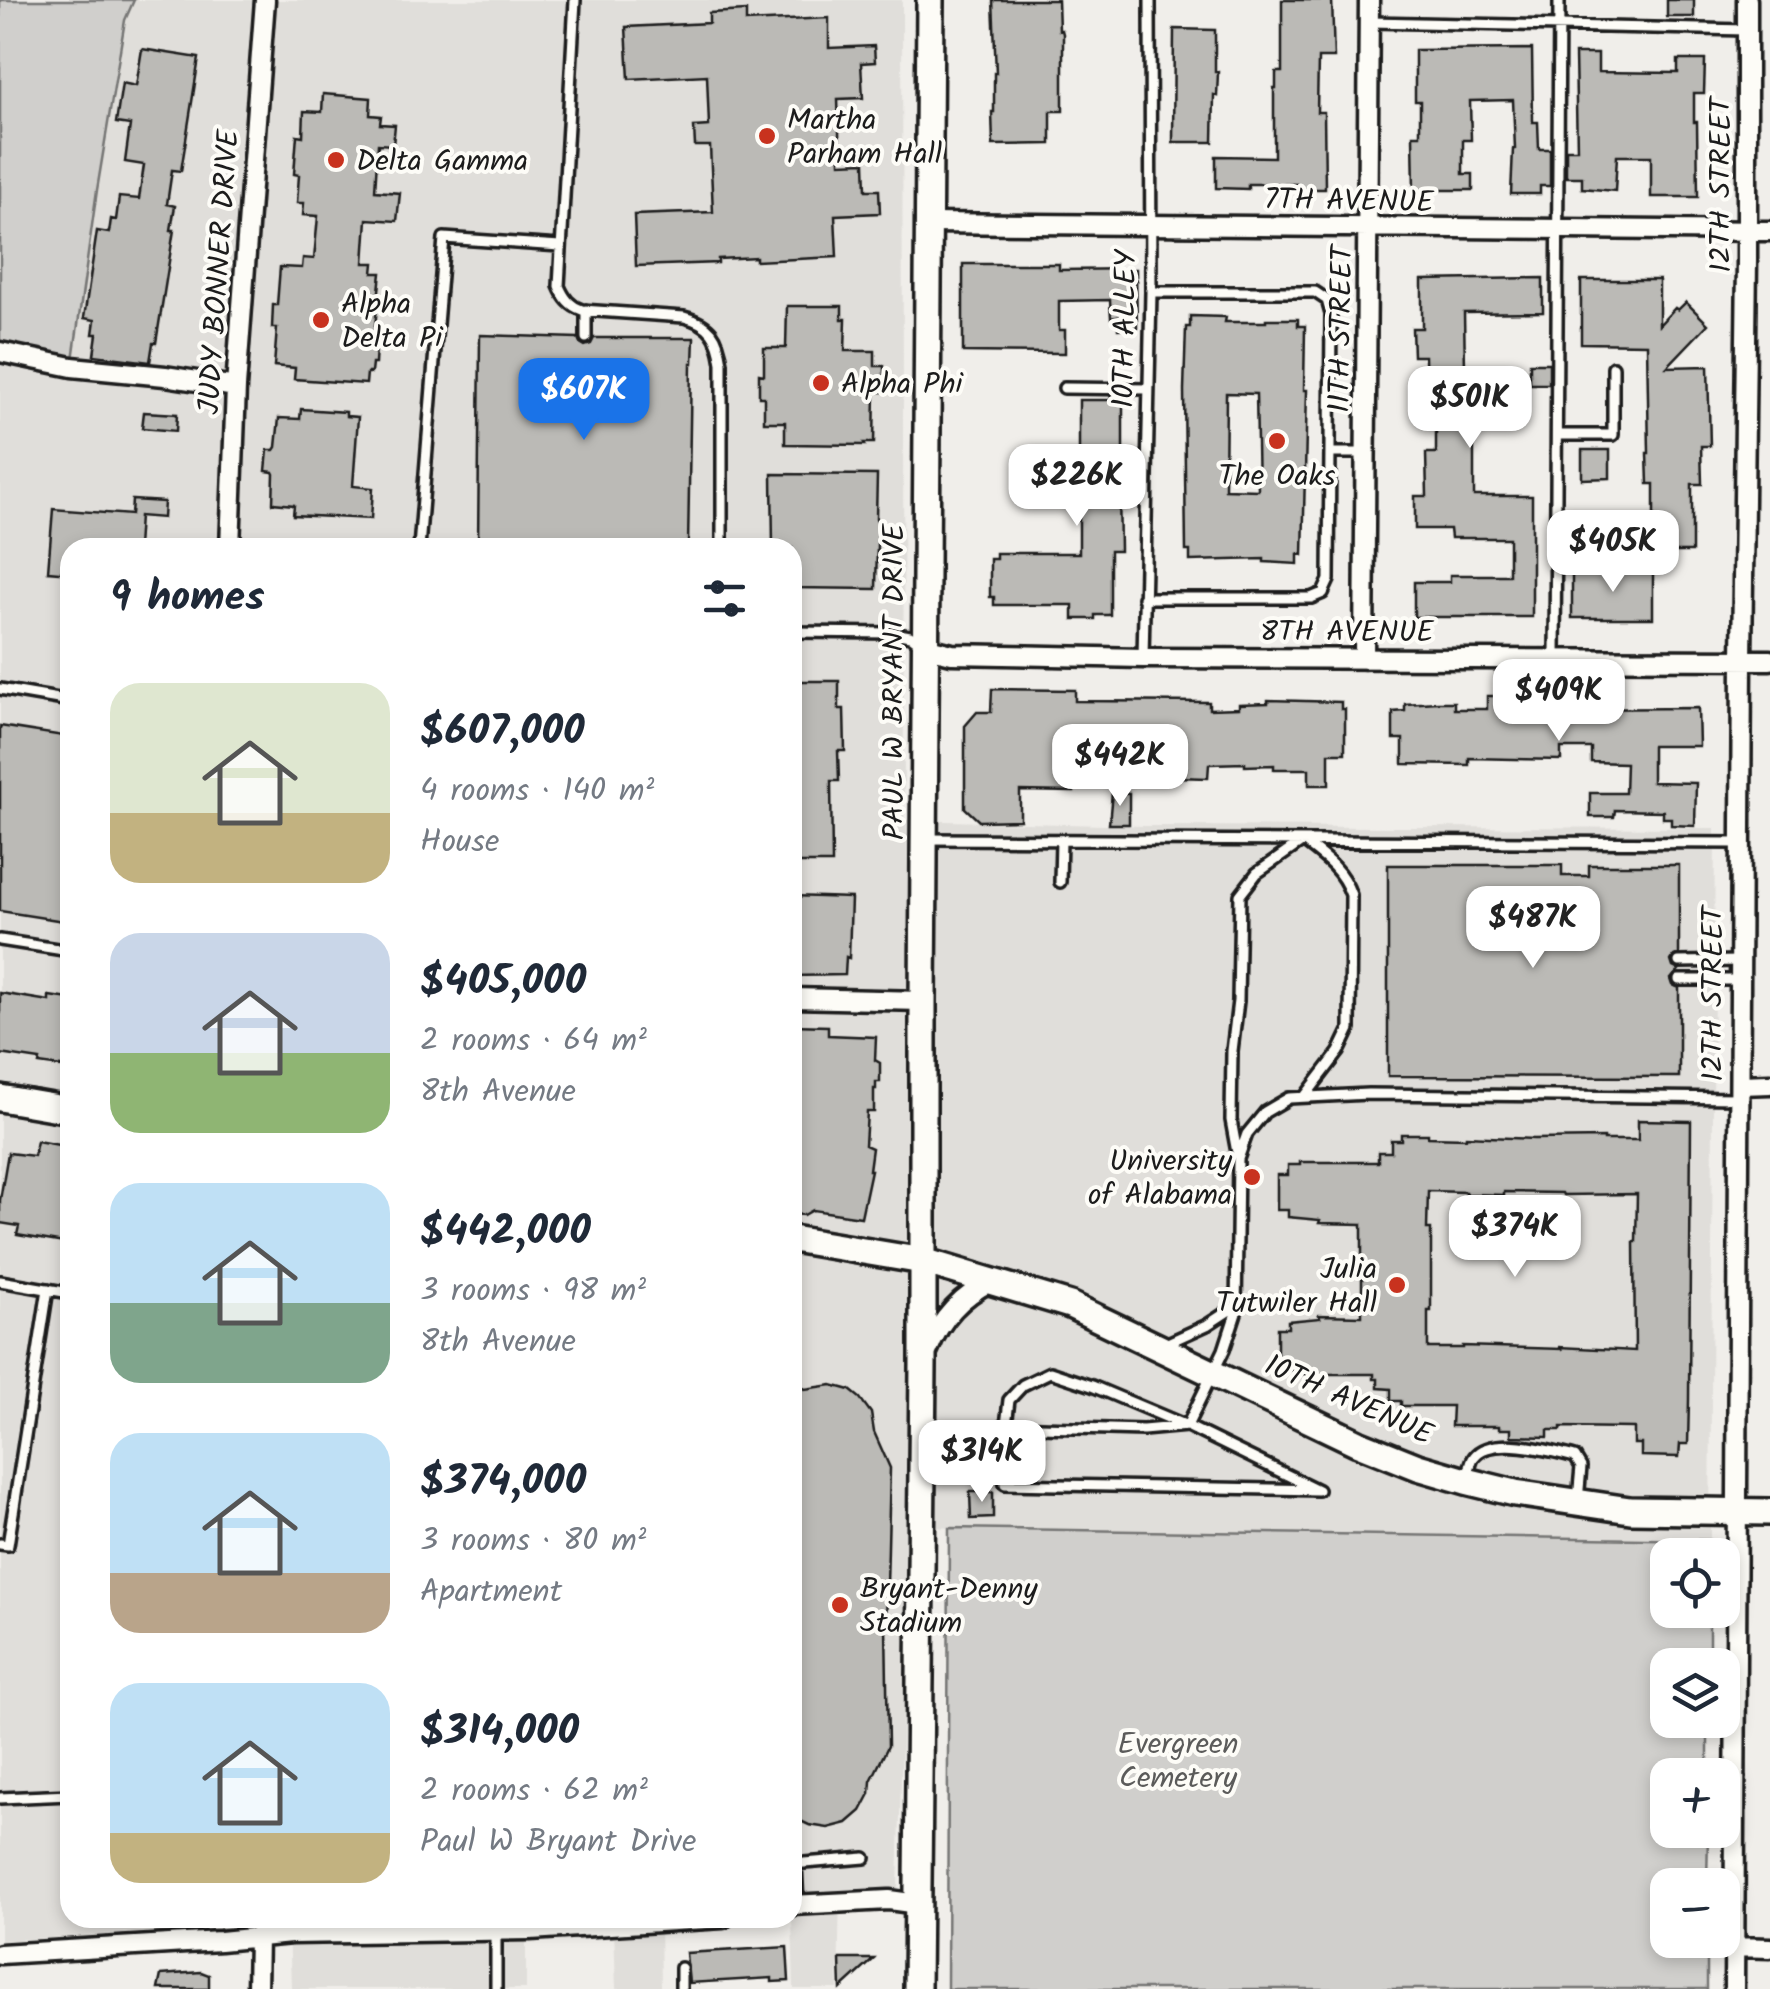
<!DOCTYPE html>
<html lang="en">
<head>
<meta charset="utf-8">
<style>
	:root { --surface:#fff; --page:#f6f6f7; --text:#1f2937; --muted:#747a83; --accent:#1a73e8 }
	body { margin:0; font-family:Kalam,sans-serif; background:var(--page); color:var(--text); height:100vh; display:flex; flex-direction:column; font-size:38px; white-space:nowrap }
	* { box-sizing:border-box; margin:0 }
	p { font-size:32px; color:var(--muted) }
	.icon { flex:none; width:55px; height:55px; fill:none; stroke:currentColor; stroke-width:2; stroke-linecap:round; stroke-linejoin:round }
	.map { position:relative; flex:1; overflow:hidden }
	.side { position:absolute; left:60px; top:538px; width:742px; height:1390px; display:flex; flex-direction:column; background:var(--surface); border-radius:30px; box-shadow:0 5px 15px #0003 }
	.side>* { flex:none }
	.controls { position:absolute; left:1650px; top:1538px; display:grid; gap:20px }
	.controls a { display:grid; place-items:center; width:90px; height:90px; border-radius:20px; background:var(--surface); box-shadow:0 5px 15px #0003; font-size:50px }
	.price { position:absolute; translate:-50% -85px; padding:0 22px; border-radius:20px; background:#fff; color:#222; font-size:32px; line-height:65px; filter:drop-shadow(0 2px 5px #0008) }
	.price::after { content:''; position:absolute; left:50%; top:60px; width:30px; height:22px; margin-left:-15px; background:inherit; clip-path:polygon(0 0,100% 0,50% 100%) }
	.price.active { background:var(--accent); color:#fff }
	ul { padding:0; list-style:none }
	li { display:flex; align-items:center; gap:30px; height:250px; padding:0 50px }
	li span { display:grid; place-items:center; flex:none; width:280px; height:200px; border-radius:30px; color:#555 }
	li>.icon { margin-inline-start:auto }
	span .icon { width:120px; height:120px; fill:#fffc; stroke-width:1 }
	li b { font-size:42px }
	h2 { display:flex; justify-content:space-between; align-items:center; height:120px; padding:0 50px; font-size:42px }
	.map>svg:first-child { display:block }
</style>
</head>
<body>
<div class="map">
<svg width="1770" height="1989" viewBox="0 0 1770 1989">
	<rect width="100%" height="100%" fill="#f0eeea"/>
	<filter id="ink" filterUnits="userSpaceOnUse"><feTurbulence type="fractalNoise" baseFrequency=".01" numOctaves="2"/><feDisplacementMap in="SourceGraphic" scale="20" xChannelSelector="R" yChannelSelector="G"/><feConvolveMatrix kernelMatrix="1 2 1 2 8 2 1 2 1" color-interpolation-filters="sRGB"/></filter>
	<g filter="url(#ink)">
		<path fill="#e0deda" d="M 0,0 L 902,0 L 904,820 L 1145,826 L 1715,828 L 1710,1540 L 908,1527 L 898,1889 L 840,1892 L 838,1989 L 794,1989 L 792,1918 L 792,548 L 70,548 L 70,1918 L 526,1918 L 526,1989 L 291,1989 L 289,1924 L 0,1941 Z
			M 660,1918 L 661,1989 L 616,1989 L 614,1928 Z"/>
		<path fill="#d0cfcc" stroke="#767674" stroke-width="2.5" d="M 0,0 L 134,0 L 125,20 L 97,190 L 72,367 L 0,352 Z
			M 949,1528 L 1710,1540 L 1709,1555 L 1668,1555 L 1668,1610 L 1709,1610 L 1709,1665 L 1668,1665 L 1668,1720 L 1708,1720 L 1708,1775 L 1668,1775 L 1668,1830 L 1708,1830 L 1707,1885 L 1668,1885 L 1668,1940 L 1707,1940 L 1707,1989 L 947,1989 Z
			M 391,1918 L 608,1918 L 564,1925 L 432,1924 Z"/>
		<path fill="#bbbab6" stroke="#1c1c1c" stroke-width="2.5" fill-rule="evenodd" d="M 993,0 L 1058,0 L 1059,30 L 1062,30 L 1063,34 L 1063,111 L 1051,111 L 1051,144 L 993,145 L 992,112 L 994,112 L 994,73 L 996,73 Z
			M 1282,0 L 1332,0 L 1334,58 L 1318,58 L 1317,112 L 1324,112 L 1325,189 L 1296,189 L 1296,184 L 1248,184 L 1248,189 L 1216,188 L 1216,156 L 1274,157 L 1274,88 L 1276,88 L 1276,72 L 1282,72 Z
			M 1667,0 L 1694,0 L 1694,17 L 1667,17 Z
			M 746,11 L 746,22 L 829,18 L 829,48 L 874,46 L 875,62 L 861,63 L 863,98 L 838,99 L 840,163 L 865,162 L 866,190 L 879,190 L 880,213 L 835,215 L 837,257 L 756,261 L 756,257 L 718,259 L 718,263 L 636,266 L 634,215 L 713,212 L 710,146 L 695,146 L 694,127 L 709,126 L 707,75 L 629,79 L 626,27 L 709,23 L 709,13 Z
			M 1174,29 L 1215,30 L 1215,72 L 1218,72 L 1217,96 L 1214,95 L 1213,142 L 1173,142 Z
			M 142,49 L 199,58 L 181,171 L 172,170 L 167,204 L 175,206 L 171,230 L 174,230 L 156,343 L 153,343 L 150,362 L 94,355 L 97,334 L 93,334 L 95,320 L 84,318 L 97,231 L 109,233 L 111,219 L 116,220 L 119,197 L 139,199 L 144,165 L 125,162 L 130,125 L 116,123 L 122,83 L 136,86 Z
			M 1532,49 L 1533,122 L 1538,122 L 1539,149 L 1550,149 L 1550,186 L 1540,186 L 1540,194 L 1511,194 L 1513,149 L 1515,149 L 1513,100 L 1470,101 L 1471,140 L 1463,140 L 1463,174 L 1473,174 L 1473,190 L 1414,190 L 1413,135 L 1420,135 L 1420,101 L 1415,101 L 1415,50 Z
			M 1575,54 L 1598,54 L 1598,72 L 1678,73 L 1678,60 L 1705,60 L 1704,93 L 1694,93 L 1694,122 L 1697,122 L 1698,197 L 1651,197 L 1651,156 L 1617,156 L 1615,191 L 1582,188 L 1582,177 L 1566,177 L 1566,149 L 1577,149 Z
			M 323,94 L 371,98 L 370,115 L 381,116 L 380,124 L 395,125 L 393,145 L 378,144 L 375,191 L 400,193 L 397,221 L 367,219 L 364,263 L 374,263 L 373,273 L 381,273 L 374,335 L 373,344 L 376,344 L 375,364 L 372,364 L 371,373 L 367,373 L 366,384 L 294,379 L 295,368 L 274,366 L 277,328 L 272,328 L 273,305 L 277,305 L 280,267 L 302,268 L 303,258 L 314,259 L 318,216 L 303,215 L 304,203 L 297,203 L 299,175 L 294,174 L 297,135 L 303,136 L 304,111 L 322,112 Z
			M 963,264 L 1059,264 L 1059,270 L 1136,269 L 1137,328 L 1118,329 L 1118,317 L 1111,318 L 1110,300 L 1059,301 L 1059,330 L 1065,330 L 1065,353 L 963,352 Z
			M 1543,278 L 1543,312 L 1464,313 L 1465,370 L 1479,370 L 1479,381 L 1485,381 L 1486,403 L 1507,403 L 1508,424 L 1474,424 L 1474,496 L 1532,496 L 1532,617 L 1414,617 L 1414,582 L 1450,582 L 1450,575 L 1509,575 L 1509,538 L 1451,538 L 1450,529 L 1415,529 L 1415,496 L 1427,496 L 1426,453 L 1436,453 L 1436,402 L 1426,403 L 1425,356 L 1413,356 L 1412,328 L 1422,328 L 1422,280 Z
			M 1581,280 L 1659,280 L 1659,325 L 1675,308 L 1678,310 L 1686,302 L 1708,324 L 1667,367 L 1708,366 L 1710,446 L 1701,446 L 1702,484 L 1692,484 L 1692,552 L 1654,552 L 1654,484 L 1648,484 L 1647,453 L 1649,453 L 1647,344 L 1581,343 Z
			M 787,306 L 842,306 L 842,319 L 846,319 L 845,351 L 875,351 L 875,366 L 884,366 L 884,392 L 875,392 L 874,443 L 864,443 L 865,445 L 785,444 L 785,422 L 764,422 L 764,397 L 759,397 L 759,374 L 764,375 L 764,348 L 786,348 Z
			M 1190,316 L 1226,317 L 1225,322 L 1266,322 L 1266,319 L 1298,319 L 1298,326 L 1305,326 L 1304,390 L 1307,390 L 1303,555 L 1298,554 L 1298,564 L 1264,562 L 1264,559 L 1190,561 L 1190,551 L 1186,551 L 1184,390 L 1186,327 L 1190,327 ZM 1226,393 L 1256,394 L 1258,490 L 1225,489 Z
			M 480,335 L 578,338 L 580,343 L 585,346 L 591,344 L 594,338 L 694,338 L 693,363 L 691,363 L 688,548 L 478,548 Z
			M 1530,363 L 1549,363 L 1549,384 L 1530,384 Z
			M 1079,400 L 1123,400 L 1123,486 L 1119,486 L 1120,551 L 1110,551 L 1110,615 L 1095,615 L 1095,619 L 1073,619 L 1073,605 L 994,605 L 994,597 L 990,597 L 990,559 L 996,559 L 996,553 L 1079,553 Z
			M 301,409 L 346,412 L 346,416 L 358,417 L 353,486 L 373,488 L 371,519 L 293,515 L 294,505 L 273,503 L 274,474 L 273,472 L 266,471 L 268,450 L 274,450 L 276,447 L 279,418 L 300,419 Z
			M 144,412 L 177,414 L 176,431 L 142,428 Z
			M 1582,450 L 1610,450 L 1610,478 L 1582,479 Z
			M 772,474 L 877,475 L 876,518 L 881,532 L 877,544 L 876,589 L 792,588 L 792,548 L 773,548 Z
			M 132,500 L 164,502 L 163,518 L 139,516 L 137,548 L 70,548 L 70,573 L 48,571 L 53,509 L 131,515 Z
			M 1653,570 L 1653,618 L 1572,618 L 1572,573 L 1628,573 L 1628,571 Z
			M 792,681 L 839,681 L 839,709 L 844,709 L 845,751 L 838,751 L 839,781 L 831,781 L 832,863 L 795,863 L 792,859 Z
			M 992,689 L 1075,690 L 1075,701 L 1209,702 L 1209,709 L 1239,708 L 1239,704 L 1268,703 L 1268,700 L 1341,702 L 1341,709 L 1345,709 L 1345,753 L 1329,753 L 1329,785 L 1309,785 L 1309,769 L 1274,769 L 1274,765 L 1245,766 L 1245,763 L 1209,764 L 1208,778 L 1176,777 L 1176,737 L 1123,737 L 1123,743 L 1120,743 L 1120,763 L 1101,763 L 1101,769 L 1074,769 L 1074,792 L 1020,791 L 1020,820 L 979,821 L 965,808 L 965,726 L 977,712 L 991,712 Z
			M 1487,696 L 1517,696 L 1516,705 L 1560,704 L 1560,709 L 1698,708 L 1699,746 L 1652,746 L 1652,782 L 1696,783 L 1695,826 L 1671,825 L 1671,818 L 1663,818 L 1663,811 L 1615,810 L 1614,817 L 1590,817 L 1590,793 L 1625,793 L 1626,763 L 1591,762 L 1591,748 L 1561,748 L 1561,760 L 1469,758 L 1469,765 L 1403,764 L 1403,739 L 1393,739 L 1393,712 L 1405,711 L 1405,704 L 1438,702 L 1454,702 L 1454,709 L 1487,709 Z
			M 0,726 L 70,737 L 70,922 L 0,911 Z
			M 1112,792 L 1129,793 L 1129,824 L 1109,824 Z
			M 1388,865 L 1562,865 L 1562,876 L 1589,876 L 1589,865 L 1679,865 L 1679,954 L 1674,956 L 1671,961 L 1673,967 L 1679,970 L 1671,979 L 1673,985 L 1679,988 L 1679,1077 L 1388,1076 Z
			M 792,896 L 851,898 L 849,958 L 846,957 L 845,975 L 792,976 Z
			M 0,993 L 49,1001 L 49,996 L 70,999 L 70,1054 L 68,1068 L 39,1064 L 40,1060 L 0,1054 Z
			M 792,1025 L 828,1026 L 828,1035 L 876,1037 L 875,1060 L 880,1063 L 880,1082 L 876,1082 L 876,1089 L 874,1089 L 874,1112 L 867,1112 L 865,1145 L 872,1148 L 869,1170 L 871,1170 L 861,1217 L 813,1210 L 804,1215 L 792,1214 Z
			M 1638,1120 L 1691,1121 L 1689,1399 L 1688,1444 L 1680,1444 L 1679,1457 L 1641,1456 L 1641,1444 L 1634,1444 L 1634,1428 L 1561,1427 L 1561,1430 L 1548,1430 L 1548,1437 L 1511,1436 L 1511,1429 L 1499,1429 L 1499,1426 L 1451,1426 L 1452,1406 L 1401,1406 L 1401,1401 L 1391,1401 L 1391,1389 L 1378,1388 L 1378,1379 L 1374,1379 L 1374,1374 L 1300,1374 L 1300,1371 L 1288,1371 L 1288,1364 L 1277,1364 L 1277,1328 L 1288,1328 L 1288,1321 L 1320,1318 L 1319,1315 L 1362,1316 L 1362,1224 L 1319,1223 L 1320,1220 L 1288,1217 L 1288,1210 L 1277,1210 L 1277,1175 L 1288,1175 L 1288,1165 L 1300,1165 L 1300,1162 L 1378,1162 L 1378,1152 L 1391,1152 L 1391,1140 L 1401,1140 L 1401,1134 L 1428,1134 L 1428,1137 L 1466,1138 L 1466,1136 L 1534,1139 L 1604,1138 L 1604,1140 L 1638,1140 ZM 1428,1191 L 1465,1192 L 1465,1194 L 1504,1195 L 1504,1192 L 1562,1193 L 1563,1195 L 1637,1194 L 1636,1242 L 1634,1242 L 1635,1351 L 1560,1347 L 1561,1349 L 1463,1346 L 1463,1348 L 1428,1348 L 1428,1311 L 1431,1311 L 1431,1229 L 1427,1229 Z
			M 37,1141 L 70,1147 L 70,1244 L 17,1235 L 19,1226 L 0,1223 L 0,1200 L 8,1153 L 34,1156 Z
			M 792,1378 L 805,1389 L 832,1385 L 850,1390 L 860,1398 L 871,1413 L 874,1432 L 890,1468 L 886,1625 L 888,1746 L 871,1781 L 870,1794 L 861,1811 L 847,1823 L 828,1828 L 809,1825 L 792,1817 Z
			M 970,1492 L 993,1492 L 993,1518 L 971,1519 Z
			M 787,1947 L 789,1981 L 772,1982 L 772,1978 L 689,1983 L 686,1953 Z
			M 840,1959 L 874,1959 L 841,1989 Z
			M 201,1972 L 209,1975 L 209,1989 L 158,1989 L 161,1975 Z"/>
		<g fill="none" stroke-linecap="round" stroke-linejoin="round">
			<defs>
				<path id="lane" d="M 575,0 L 559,286 C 564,298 570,306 582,310 L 684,317 C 711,324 718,336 722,363 L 722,548
					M 1370,22 L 1747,30
					M 586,310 L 586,338
					M 1064,388 L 1148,389
					M 1557,435 L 1613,435 L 1613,367
					M 1330,453 L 1366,453
					M 419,548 L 444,238 L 560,246
					M 1143,598 L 1311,598 L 1323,593 L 1329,580 L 1331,314 L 1327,300 L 1315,292 L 1151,292
					M 792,632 L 894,633 L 910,636 L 922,645
					M 1143,658 L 1151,292 L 1150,0
					M 1555,659 L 1559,0
					M 0,689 L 70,701
					M 927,839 L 1741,843
					M 1060,882 L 1061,840
					M 0,940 L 70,951
					M 1679,962 L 1740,961
					M 1679,980 L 1740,980
					M 1238,1158 L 1231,1120 L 1232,1051 L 1238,1001 L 1240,895 L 1257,873 L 1303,841 C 1324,857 1342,869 1351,895 L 1350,1029 L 1339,1052 L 1306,1095
					M 0,1281 L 70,1293
					M 1163,1345 L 1207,1325 L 1236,1306
					M 1006,1426 L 1009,1400 L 1023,1385 L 1050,1372 L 1092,1386 L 1187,1426 L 1224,1350 L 1236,1313 L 1238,1159 L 1247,1134 L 1265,1112 L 1289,1098 L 1368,1094 L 1739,1098
					M 1006,1426 L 1143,1430 L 1187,1426 L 1318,1490 L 1005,1484 Z
					M 1467,1480 C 1469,1473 1470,1462 1474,1457 C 1491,1434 1552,1451 1575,1457 L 1581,1467 L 1578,1500
					M 0,1544 L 8,1545 L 48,1289
					M 0,1798 L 70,1795
					M 796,1862 L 798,1905
					M 792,1864 L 865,1858
					M 496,1929 L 496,1989
					M 260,1936 L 265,1928 L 265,1918
					M 681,1968 L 681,1989"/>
				<path id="street" d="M 928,223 L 1770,231
					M 0,352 L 72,367 L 165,376 L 236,387
					M 230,548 L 236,387 L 265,0
					M 924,647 L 952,654 L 1143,658 L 1770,660
					M 1364,659 L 1369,0
					M 792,998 L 923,1001
					M 1740,1085 L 1770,1084
					M 928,1350 C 941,1318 961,1296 992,1281
					M 792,1905 L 889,1900 L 918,1904
					M 1734,1947 L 1770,1948
					M 0,1954 L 220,1941 L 291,1934 L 530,1930 L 723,1918
					M 257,1989 L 258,1938
					M 1734,1989 L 1742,660 L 1747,261 L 1747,0"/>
				<path id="secondary" d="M 0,1098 L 70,1110
					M 792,1239 L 923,1261 L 1070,1305 L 1358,1443 L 1418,1467 L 1466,1481 L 1515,1493 L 1630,1510 L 1770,1512
					M 917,1989 L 923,1365 L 923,1001 L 930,0"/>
			</defs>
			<use href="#lane" stroke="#1c1c1c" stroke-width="16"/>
			<use href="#street" stroke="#1c1c1c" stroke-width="25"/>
			<use href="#secondary" stroke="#1c1c1c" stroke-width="32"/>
			<use href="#lane" stroke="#fdfcf7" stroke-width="9"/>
			<use href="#street" stroke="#fdfcf7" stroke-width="18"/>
			<use href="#secondary" stroke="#fdfcf7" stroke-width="25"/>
		</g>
	</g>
	<g fill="#c8321e" stroke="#fdfcf7" stroke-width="4">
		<circle cx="767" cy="136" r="10"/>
		<circle cx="336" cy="160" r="10"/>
		<circle cx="321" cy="320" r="10"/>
		<circle cx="821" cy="383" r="10"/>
		<circle cx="1277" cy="441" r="10"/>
		<circle cx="1252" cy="1177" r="10"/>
		<circle cx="1397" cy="1285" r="10"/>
		<circle cx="840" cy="1605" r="10"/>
	</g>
	<g text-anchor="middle" stroke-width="8" stroke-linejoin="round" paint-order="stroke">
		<g font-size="30" fill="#1c1c1c" stroke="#fdfcf7" text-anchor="start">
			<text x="787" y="129">Martha<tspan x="787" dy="34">Parham Hall</tspan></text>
			<text x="356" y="170">Delta Gamma</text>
			<text x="341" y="313">Alpha<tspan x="341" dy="34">Delta Pi</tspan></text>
			<text x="841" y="393">Alpha Phi</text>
			<text x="1277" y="485" text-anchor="middle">The Oaks</text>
			<text x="1232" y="1170" text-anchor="end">University<tspan x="1232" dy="34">of Alabama</tspan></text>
			<text x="1377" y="1278" text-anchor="end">Julia<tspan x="1377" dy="34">Tutwiler Hall</tspan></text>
			<text x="860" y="1598">Bryant-Denny<tspan x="860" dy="34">Stadium</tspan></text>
		</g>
		<g font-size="30" fill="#1c1c1c" stroke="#fdfcf7">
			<text transform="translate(1720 185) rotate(-90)" y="10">12TH STREET</text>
			<text transform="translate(1349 200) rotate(1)" y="10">7TH AVENUE</text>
			<text transform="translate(218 272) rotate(-86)" y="10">JUDY BONNER DRIVE</text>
			<text transform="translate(1124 329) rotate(-89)" y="10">10TH ALLEY</text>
			<text transform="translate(1340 329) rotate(-89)" y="10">11TH STREET</text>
			<text x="1347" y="641">8TH AVENUE</text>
			<text transform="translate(893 682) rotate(-90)" y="10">PAUL W BRYANT DRIVE</text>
			<text transform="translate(1712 994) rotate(-90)" y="10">12TH STREET</text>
			<text transform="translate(1349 1399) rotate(24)" y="10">10TH AVENUE</text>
		</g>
		<g font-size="30" fill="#5b5b5a" stroke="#fdfcf7">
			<text x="1178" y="1753">Evergreen<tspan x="1178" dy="34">Cemetery</tspan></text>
		</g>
	</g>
</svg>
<div class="controls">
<a><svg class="icon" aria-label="locate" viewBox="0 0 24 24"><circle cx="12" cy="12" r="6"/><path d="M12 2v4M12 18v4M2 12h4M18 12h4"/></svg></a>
<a><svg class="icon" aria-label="layers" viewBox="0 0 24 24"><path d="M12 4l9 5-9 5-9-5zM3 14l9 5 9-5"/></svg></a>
<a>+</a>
<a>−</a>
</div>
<b class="price active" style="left:584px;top:443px">$607K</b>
<b class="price" style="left:1470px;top:451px">$501K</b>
<b class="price" style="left:1077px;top:529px">$226K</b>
<b class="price" style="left:1613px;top:595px">$405K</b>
<b class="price" style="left:1559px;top:744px">$409K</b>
<b class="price" style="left:1120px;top:809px">$442K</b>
<b class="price" style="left:1533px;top:971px">$487K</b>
<b class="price" style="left:1515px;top:1280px">$374K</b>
<b class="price" style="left:982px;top:1505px">$314K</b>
<section class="side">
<h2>9 homes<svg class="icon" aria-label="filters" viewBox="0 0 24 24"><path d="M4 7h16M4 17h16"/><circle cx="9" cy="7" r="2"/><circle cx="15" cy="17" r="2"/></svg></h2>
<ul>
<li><span style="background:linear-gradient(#dfe7d0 65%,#c2b280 0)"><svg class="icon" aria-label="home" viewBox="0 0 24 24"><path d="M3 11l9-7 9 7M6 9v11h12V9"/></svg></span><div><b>$607,000</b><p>4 rooms · 140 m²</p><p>House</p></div></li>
<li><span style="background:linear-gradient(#c9d6e8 60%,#8fb573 0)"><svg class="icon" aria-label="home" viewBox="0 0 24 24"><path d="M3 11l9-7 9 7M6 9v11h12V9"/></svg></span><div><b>$405,000</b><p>2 rooms · 64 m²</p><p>8th Avenue</p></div></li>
<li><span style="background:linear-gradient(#bfe0f5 60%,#7fa58c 0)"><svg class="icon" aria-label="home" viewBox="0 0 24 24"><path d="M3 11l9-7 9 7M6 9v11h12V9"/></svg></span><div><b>$442,000</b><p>3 rooms · 98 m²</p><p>8th Avenue</p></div></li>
<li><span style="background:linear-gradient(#bfe0f5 70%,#b9a48a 0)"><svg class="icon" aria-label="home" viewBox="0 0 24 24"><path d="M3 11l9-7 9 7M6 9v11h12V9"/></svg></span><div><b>$374,000</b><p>3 rooms · 80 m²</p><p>Apartment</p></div></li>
<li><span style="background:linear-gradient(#bfe0f5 75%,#c2b280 0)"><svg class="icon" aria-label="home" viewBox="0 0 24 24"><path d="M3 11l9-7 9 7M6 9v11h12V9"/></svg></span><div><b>$314,000</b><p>2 rooms · 62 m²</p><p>Paul W Bryant Drive</p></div></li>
</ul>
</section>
</div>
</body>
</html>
